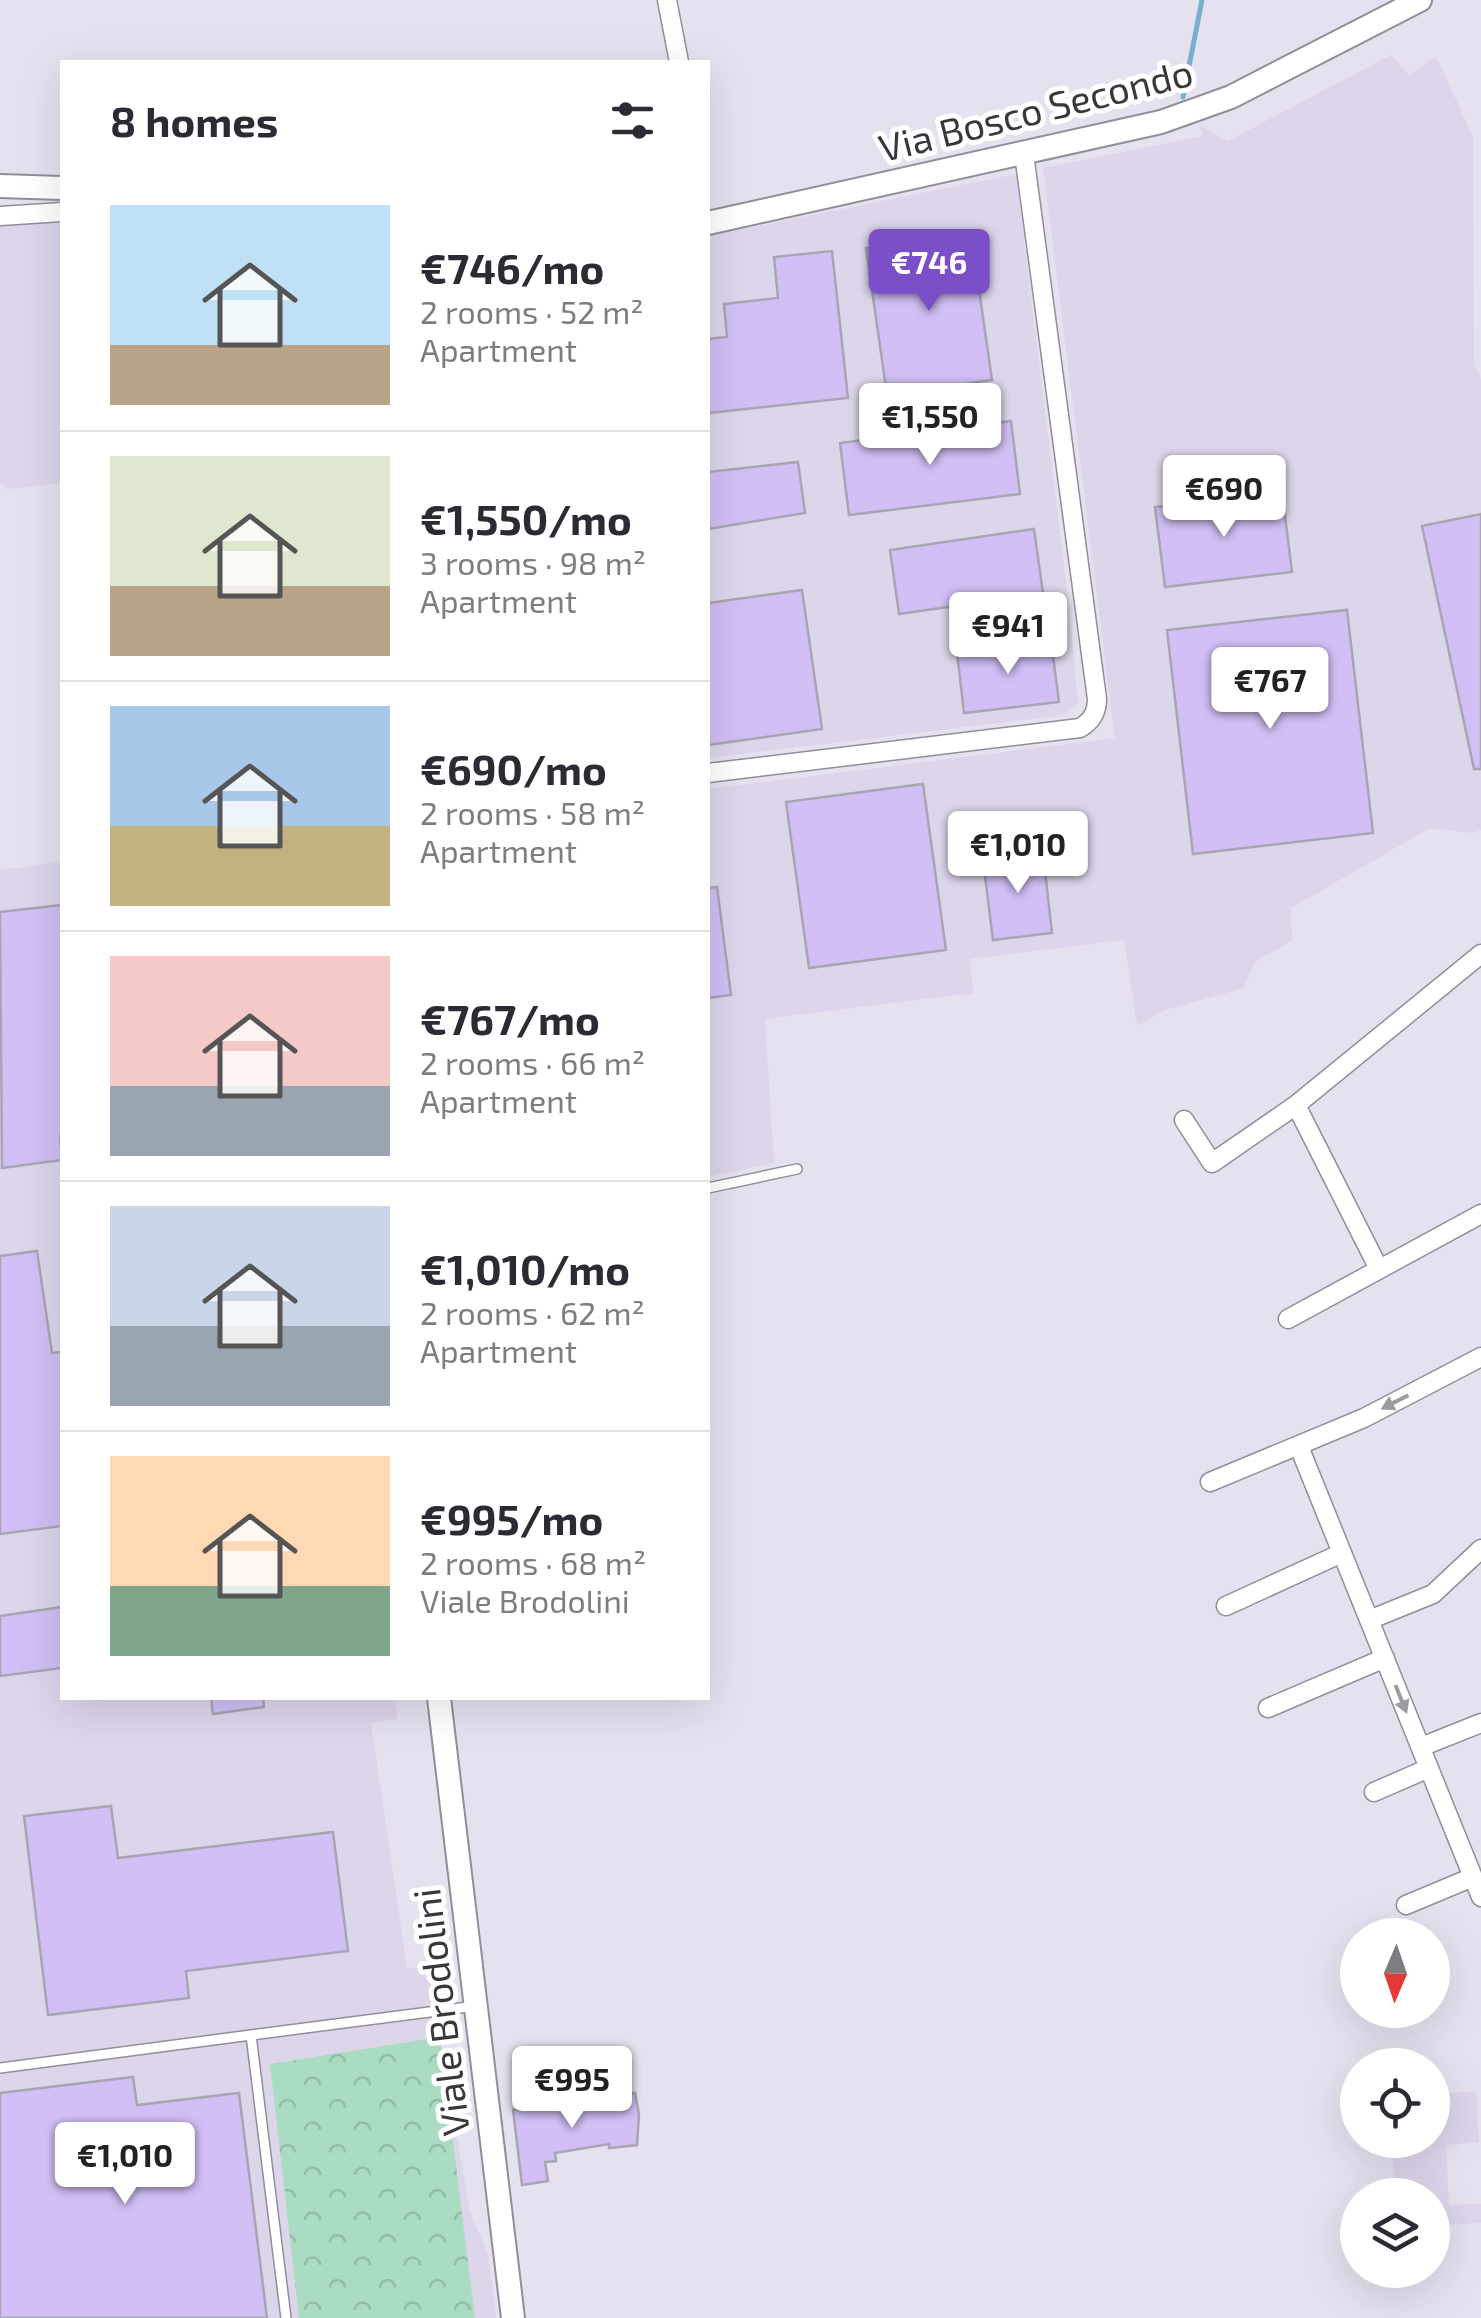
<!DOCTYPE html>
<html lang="en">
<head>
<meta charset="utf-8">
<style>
	:root { --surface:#fff; --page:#f2f2f3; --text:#2b2b33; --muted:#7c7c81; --line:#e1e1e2; --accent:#7b4fc8 }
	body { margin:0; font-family:"Exo 2",sans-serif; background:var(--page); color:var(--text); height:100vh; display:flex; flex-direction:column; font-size:38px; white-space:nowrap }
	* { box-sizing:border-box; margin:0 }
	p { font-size:32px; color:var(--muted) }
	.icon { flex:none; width:55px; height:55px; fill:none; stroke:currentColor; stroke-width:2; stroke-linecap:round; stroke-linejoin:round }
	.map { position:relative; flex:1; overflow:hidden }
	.sheet { position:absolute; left:60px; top:60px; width:650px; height:1640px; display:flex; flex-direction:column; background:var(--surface); border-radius:0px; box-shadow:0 10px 40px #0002 }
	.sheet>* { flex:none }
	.needle { width:65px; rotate:182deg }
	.controls { position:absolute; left:1340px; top:1918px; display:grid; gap:20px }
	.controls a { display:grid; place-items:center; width:110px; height:110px; border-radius:50%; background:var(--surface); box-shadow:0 10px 40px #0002; font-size:50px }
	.price { position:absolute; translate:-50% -85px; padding:0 22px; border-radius:10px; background:#fff; color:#222; font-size:32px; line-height:65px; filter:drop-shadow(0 2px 5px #0008) }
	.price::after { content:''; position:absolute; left:50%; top:60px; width:30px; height:22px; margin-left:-15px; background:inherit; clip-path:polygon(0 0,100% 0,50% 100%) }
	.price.active { background:var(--accent); color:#fff }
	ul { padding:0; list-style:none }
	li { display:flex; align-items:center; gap:30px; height:250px; padding:0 50px }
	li+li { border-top:2px solid var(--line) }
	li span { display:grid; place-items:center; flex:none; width:280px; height:200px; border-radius:0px; color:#555 }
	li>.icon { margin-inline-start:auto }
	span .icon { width:120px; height:120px; fill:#fffc; stroke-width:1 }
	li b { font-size:42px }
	h2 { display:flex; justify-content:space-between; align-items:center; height:120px; padding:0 50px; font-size:42px }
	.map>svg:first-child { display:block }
</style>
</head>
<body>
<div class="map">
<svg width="1481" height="2318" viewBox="0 0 1481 2318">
	<defs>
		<pattern id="park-crowns" width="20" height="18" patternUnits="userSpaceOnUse" patternTransform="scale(2.5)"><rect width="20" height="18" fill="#a9dcc2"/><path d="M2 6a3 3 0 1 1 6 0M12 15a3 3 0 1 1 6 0" fill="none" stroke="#92bda8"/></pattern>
	</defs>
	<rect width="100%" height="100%" fill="#e6e1ef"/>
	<path fill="#ddd6eb" d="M 1391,55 L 1409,75 L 1436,56 L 1473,137 L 1474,364 L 1481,379 L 1481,830 L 1471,833 L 1430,828 L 1291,908 L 1292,941 L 1254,962 L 1244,988 L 1165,1010 L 1137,1026 L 1124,940 L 970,959 L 973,993 L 765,1019 L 774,1163 L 708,1177 L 708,789 L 1115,738 L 1043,168 L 1203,136 L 1200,126 L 1228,141 Z
		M 1016,174 L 1070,615 L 1078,703 L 1067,713 L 1057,716 L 708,758 L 708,236 Z
		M 62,203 L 62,483 L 8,489 L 0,483 L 0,205 Z
		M 62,862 L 62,1698 L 395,1698 L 397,1719 L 371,1723 L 407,1968 L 434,1966 L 440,2037 L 470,2212 L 488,2254 L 496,2318 L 0,2318 L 0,870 Z
		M 1476,2091 L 1479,2142 L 1446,2145 L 1449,2205 L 1481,2204 L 1481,2223 L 1449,2225 L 1449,2240 L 1433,2241 L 1432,2195 L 1395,2195 L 1392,2140 L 1432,2140 L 1433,2094 Z"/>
	<path fill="url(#park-crowns)" d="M 440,2037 L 475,2318 L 299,2318 L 270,2064 Z"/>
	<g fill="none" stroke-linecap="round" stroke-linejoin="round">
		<path stroke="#75b0d0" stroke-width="5" d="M 1183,97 L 1202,0"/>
	</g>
	<path fill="#d1bff5" stroke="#a9a5b2" stroke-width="2.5" d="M 971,234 L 992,380 L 887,395 L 866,248 Z
		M 832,251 L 848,398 L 708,413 L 708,339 L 727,337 L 724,304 L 778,298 L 774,257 Z
		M 1011,421 L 1020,494 L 849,515 L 840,443 Z
		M 798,462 L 805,513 L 708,529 L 708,472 Z
		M 1282,492 L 1292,572 L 1165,587 L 1155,507 Z
		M 1481,514 L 1481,769 L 1474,769 L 1422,526 Z
		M 1034,529 L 1043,593 L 899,614 L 890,550 Z
		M 802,590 L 822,729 L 708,745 L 708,603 Z
		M 1347,610 L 1373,833 L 1193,854 L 1167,630 Z
		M 1051,640 L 1059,702 L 964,713 L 957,652 Z
		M 923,784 L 946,950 L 809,968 L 786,802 Z
		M 1043,853 L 1052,933 L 993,940 L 983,860 Z
		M 717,887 L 731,995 L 708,998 L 708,888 Z
		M 62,905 L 62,1135 L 60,1136 L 62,1160 L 2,1168 L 0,912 Z
		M 37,1251 L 52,1353 L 62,1352 L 62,1526 L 0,1534 L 0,1256 Z
		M 62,1607 L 62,1668 L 0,1676 L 0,1616 Z
		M 211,1698 L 263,1698 L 264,1707 L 213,1714 Z
		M 111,1806 L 118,1858 L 333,1832 L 348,1951 L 186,1971 L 189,1998 L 48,2015 L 24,1816 Z
		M 133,2077 L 137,2105 L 239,2093 L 267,2318 L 0,2318 L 0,2093 Z
		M 635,2093 L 639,2114 L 637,2145 L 609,2148 L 609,2144 L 555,2153 L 556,2161 L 545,2162 L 548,2181 L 522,2185 L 513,2110 L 603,2102 L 602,2098 Z"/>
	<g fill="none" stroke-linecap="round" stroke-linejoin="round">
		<defs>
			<path id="lane" d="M 708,1188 L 797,1169
				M 0,2068 L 251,2035
				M 286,2318 L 251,2035 L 476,2006"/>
			<path id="street" d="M 667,0 L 679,62
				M 0,216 L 62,212
				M 708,773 L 1080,728 C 1092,721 1097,712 1097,699 L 1024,154
				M 1184,1120 L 1212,1163 L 1296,1105
				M 1379,1269 L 1296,1105 L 1481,954
				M 1288,1319 L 1481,1214
				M 1301,1445 L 1302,1454 L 1481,1897
				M 1210,1482 L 1364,1418 L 1481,1357
				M 1226,1606 L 1342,1553
				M 1369,1620 L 1433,1594 L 1481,1549
				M 1268,1708 L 1385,1658
				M 1421,1747 L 1481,1723
				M 1374,1792 L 1429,1768
				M 1406,1905 L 1473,1877"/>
			<path id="secondary" d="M 0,186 L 62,188
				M 708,223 L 1161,122 L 1231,97 L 1420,0
				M 439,1698 L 513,2318"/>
		</defs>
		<use href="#lane" stroke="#918d9a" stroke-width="12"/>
		<use href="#street" stroke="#918d9a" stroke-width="21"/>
		<use href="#secondary" stroke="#918d9a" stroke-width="26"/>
		<use href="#lane" stroke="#fff" stroke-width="9"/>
		<use href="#street" stroke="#fff" stroke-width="18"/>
		<use href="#secondary" stroke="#fff" stroke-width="22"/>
	</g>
	<defs><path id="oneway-solid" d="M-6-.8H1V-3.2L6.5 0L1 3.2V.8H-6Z" transform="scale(2.5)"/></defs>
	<g fill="#9c9b9e">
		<use href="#oneway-solid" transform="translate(1395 1402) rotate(153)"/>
		<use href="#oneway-solid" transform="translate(1401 1699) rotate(68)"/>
	</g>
	<g text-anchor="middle" stroke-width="10" stroke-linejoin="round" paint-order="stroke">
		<g font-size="38" fill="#39373c" stroke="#fff">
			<text transform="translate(1036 111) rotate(-14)" y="13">Via Bosco Secondo</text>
			<text transform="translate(442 2012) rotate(-97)" y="13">Viale Brodolini</text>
		</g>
	</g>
</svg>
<div class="controls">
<a><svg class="needle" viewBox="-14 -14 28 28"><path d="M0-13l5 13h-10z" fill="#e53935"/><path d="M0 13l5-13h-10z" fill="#7c7c81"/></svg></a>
<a><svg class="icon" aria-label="locate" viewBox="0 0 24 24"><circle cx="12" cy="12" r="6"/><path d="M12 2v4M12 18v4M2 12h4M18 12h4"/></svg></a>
<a><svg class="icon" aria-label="layers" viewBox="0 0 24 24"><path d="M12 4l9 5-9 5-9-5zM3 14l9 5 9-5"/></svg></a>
</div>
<b class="price active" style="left:929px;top:314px">€746</b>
<b class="price" style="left:930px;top:468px">€1,550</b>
<b class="price" style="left:1224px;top:540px">€690</b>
<b class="price" style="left:1008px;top:677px">€941</b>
<b class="price" style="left:1270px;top:732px">€767</b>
<b class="price" style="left:1018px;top:896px">€1,010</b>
<b class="price" style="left:572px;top:2131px">€995</b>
<b class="price" style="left:125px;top:2207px">€1,010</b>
<section class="sheet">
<h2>8 homes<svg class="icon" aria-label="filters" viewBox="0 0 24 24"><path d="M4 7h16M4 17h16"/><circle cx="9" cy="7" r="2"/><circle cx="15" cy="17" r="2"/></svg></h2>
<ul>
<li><span style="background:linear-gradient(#bfe0f5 70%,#b9a48a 0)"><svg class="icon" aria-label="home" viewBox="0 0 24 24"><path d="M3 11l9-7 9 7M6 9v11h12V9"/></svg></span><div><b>€746/mo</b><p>2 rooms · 52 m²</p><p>Apartment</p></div></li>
<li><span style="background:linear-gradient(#dfe7d0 65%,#b9a48a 0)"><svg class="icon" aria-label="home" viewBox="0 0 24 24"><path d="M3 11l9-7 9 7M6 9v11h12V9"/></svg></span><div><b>€1,550/mo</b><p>3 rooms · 98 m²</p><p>Apartment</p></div></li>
<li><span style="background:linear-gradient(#a9c7e8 60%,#c2b280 0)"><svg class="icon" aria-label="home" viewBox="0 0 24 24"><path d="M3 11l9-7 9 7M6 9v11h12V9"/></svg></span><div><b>€690/mo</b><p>2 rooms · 58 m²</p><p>Apartment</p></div></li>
<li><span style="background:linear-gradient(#f6c9c9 65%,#9aa5b1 0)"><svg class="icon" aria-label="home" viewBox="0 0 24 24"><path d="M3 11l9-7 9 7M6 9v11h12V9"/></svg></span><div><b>€767/mo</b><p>2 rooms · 66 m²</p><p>Apartment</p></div></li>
<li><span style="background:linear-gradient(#c9d6e8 60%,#9aa5b1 0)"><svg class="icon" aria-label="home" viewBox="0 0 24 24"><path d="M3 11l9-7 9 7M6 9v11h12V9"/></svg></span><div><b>€1,010/mo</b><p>2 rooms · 62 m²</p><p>Apartment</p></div></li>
<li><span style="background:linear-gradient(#ffd9b3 65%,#7fa58c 0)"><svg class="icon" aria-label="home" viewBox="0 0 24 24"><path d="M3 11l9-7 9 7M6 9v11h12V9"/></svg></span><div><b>€995/mo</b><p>2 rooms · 68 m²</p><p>Viale Brodolini</p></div></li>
</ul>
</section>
</div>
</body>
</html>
